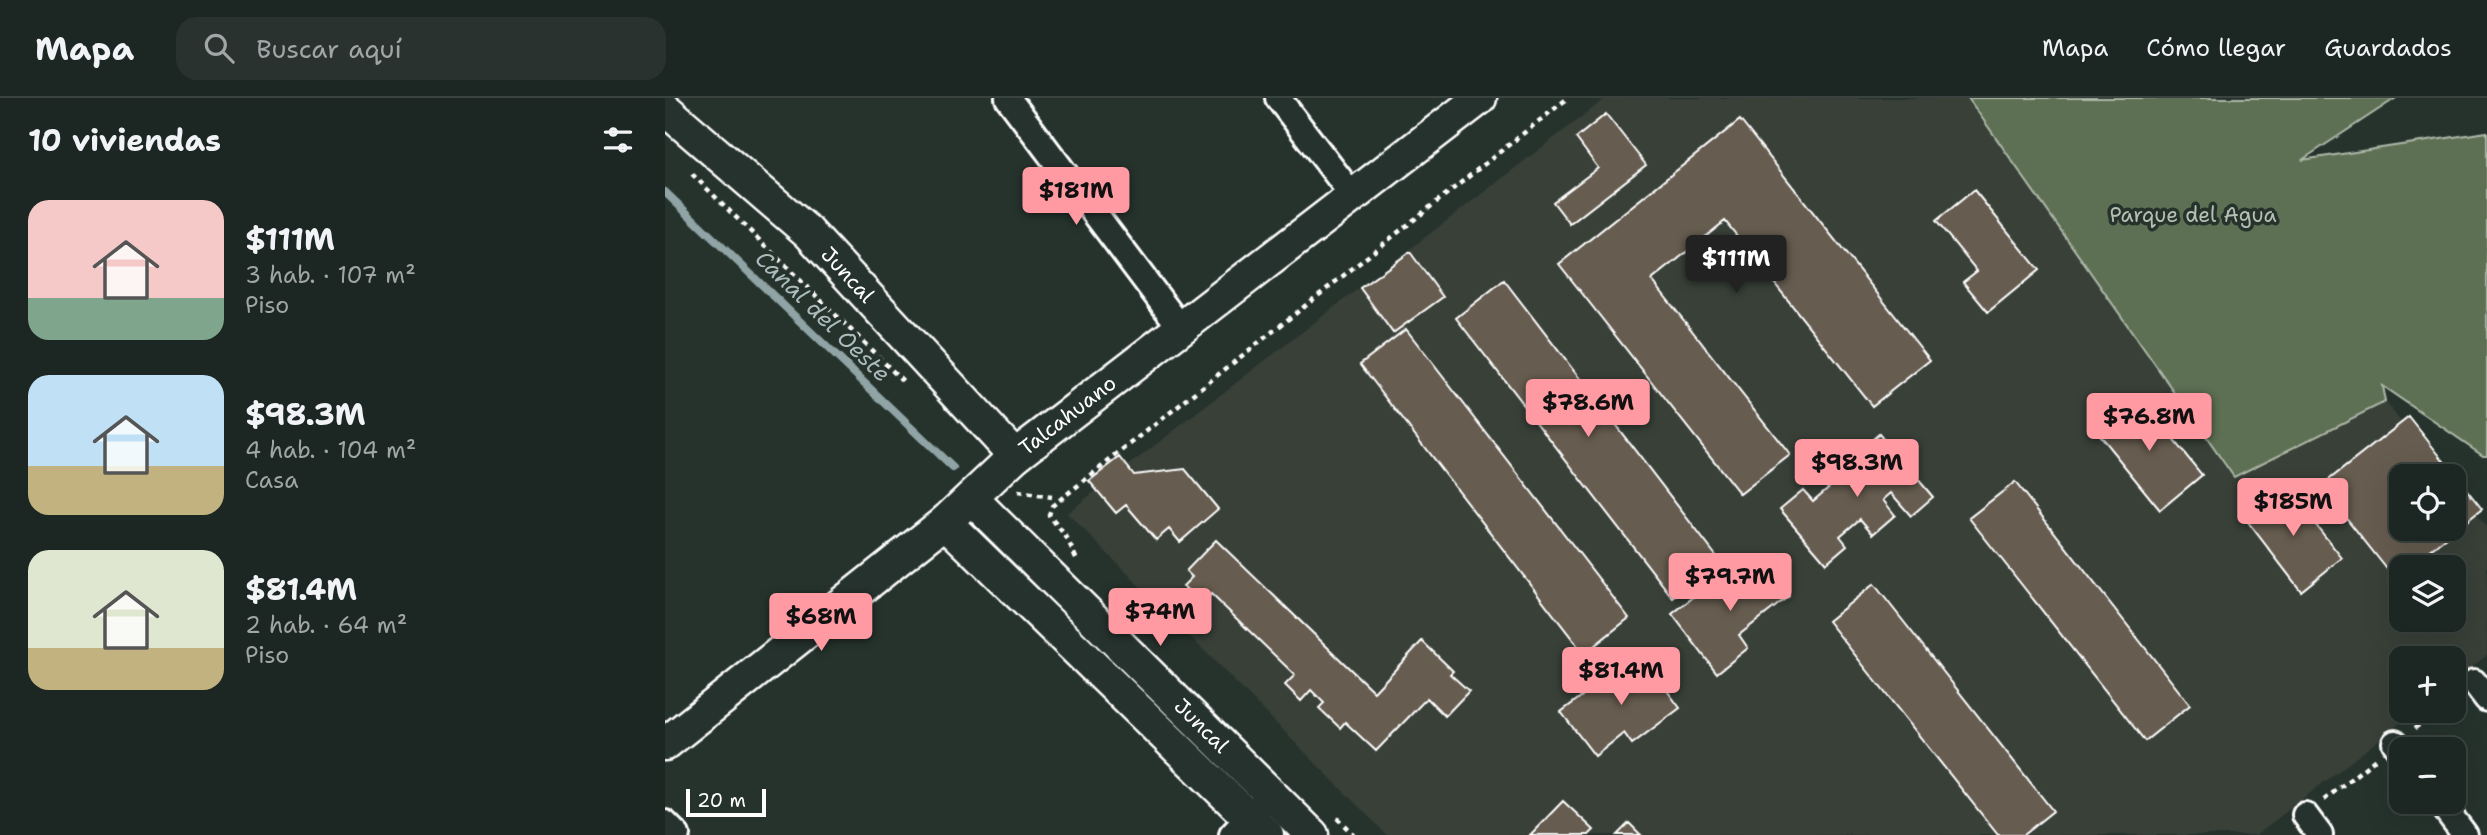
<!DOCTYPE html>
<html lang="es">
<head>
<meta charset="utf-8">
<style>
	:root { --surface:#1c2622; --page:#29322f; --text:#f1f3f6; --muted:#a0a5a5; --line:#3a4340; --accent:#ff9aa2 }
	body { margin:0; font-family:"Shantell Sans",sans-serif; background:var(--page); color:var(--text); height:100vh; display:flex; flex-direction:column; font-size:26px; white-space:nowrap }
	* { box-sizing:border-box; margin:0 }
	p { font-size:23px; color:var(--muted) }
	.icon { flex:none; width:38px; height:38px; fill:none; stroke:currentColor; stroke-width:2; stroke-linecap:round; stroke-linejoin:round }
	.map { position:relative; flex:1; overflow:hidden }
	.sheet { display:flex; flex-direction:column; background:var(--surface); width:665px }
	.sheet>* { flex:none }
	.controls { position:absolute; left:1724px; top:366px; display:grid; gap:14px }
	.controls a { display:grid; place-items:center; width:77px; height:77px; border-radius:14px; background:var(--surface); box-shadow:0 7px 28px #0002,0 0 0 2px var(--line); font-size:35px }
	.scale { position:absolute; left:21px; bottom:18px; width:80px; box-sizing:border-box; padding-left:7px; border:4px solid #fff; border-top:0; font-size:19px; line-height:24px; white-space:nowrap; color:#fff; -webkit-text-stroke:5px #26332d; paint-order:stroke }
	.price { position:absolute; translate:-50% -60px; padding:0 16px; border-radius:7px; background:var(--accent); color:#111; font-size:23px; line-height:46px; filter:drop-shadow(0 2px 4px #0008) }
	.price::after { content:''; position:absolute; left:50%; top:42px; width:21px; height:16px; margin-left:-10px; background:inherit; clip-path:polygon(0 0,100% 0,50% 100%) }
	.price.active { background:#222; color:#fff }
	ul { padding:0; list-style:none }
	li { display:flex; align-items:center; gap:21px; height:175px; padding:0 28px }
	li span { display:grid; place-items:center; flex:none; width:196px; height:140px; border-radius:21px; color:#555 }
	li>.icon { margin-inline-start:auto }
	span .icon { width:84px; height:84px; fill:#fffc; stroke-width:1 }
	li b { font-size:30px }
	h2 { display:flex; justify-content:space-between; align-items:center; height:84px; padding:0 28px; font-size:30px }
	header { display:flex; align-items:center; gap:42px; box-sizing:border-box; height:98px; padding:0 35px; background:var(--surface); border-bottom:2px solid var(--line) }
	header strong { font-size:33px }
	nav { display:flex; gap:38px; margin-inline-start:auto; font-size:24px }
	.search { width:490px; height:63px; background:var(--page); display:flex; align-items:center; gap:18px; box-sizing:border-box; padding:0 24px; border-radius:21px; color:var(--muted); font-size:26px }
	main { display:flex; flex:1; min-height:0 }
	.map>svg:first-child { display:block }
</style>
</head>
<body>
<header>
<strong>Mapa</strong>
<div class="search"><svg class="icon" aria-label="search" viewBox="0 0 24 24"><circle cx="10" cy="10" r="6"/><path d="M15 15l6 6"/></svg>Buscar aquí</div>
<nav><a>Mapa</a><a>Cómo llegar</a><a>Guardados</a></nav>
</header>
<main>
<section class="sheet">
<h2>10 viviendas<svg class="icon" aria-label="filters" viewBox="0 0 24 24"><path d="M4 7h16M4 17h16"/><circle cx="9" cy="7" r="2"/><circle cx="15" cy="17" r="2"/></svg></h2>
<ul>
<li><span style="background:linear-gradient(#f6c9c9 70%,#7fa58c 0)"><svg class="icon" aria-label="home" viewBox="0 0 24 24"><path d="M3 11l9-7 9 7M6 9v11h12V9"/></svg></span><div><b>$111M</b><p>3 hab. · 107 m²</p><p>Piso</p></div></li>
<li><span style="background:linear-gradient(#bfe0f5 65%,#c2b280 0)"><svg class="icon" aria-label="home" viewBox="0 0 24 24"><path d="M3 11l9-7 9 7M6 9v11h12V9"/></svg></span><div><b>$98.3M</b><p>4 hab. · 104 m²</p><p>Casa</p></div></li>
<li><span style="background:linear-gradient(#dfe7d0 70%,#c2b280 0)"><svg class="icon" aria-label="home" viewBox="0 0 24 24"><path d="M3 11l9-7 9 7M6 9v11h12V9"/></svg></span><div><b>$81.4M</b><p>2 hab. · 64 m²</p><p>Piso</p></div></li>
</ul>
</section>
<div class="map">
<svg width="1822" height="737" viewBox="0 0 1822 737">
	<rect width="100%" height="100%" fill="#26332d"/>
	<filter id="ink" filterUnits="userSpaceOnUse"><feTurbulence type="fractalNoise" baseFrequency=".0143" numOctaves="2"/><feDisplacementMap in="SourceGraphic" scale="14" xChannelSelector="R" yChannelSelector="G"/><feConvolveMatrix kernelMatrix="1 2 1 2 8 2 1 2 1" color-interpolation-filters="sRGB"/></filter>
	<g filter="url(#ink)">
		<path fill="#393f38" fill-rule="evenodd" d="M 941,0 L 1303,0 L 1569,379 L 1720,304 L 1780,378 L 1736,378 L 1736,430 L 1788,430 L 1789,388 L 1822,430 L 1822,557 L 1789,583 L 1788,560 L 1736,560 L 1736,612 L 1751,613 L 1591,737 L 722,737 L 402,415 ZM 1736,469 L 1788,469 L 1788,522 L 1736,522 Z"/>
		<path fill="#5d7053" stroke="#aeb8a9" stroke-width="2" d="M 1303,0 L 1731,0 L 1637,62 L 1822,34 L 1822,357 L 1818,357 L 1717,288 L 1720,304 L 1569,379 Z"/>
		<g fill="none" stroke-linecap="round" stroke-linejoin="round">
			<path stroke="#90a4a6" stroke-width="8" d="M 0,94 L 288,370"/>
		</g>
		<path fill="#665c50" stroke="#fff" stroke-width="2" fill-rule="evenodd" d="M 941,16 L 981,67 L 905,126 L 888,104 L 933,70 L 911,40 Z
			M 1075,22 L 1265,262 L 1207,308 L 1060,123 L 987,182 L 1125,357 L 1075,396 L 894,166 Z
			M 1309,92 L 1374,172 L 1323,214 L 1298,184 L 1312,173 L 1271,123 Z
			M 745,154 L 778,199 L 728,235 L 695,190 Z
			M 839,182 L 1055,463 L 1008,500 L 791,220 Z
			M 741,231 L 964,520 L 919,556 L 695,266 Z
			M 1472,297 L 1537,377 L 1495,412 L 1430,332 Z
			M 1744,319 L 1817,411 L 1744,469 L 1736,469 L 1736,475 L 1729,480 L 1656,388 ZM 1736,378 L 1788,378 L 1788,430 L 1736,430 Z
			M 1214,336 L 1235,362 L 1242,356 L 1247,362 L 1241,367 L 1268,399 L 1246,418 L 1226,395 L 1218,402 L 1230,417 L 1208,436 L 1195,421 L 1175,438 L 1182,447 L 1161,465 L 1115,411 L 1138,392 L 1148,403 L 1194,364 L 1188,358 Z
			M 455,359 L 469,377 L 520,371 L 553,411 L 515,444 L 504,431 L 491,442 L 461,407 L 451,415 L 424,383 Z
			M 1350,384 L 1525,607 L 1480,643 L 1304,420 Z
			M 1620,388 L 1677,460 L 1636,493 L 1580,420 Z
			M 551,442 L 709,594 L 757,543 L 788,573 L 785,576 L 804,593 L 780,618 L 762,600 L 711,653 L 680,624 L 675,630 L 654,610 L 659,605 L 646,592 L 636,603 L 620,587 L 630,577 L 546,496 L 537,506 L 518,488 L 527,479 L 521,473 Z
			M 1094,459 L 1124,498 L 1074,537 L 1083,550 L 1052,575 L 1007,516 L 1040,490 L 1045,497 Z
			M 1209,486 L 1388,713 L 1358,737 L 1333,737 L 1163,523 Z
			M 974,555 L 1015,610 L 967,646 L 959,635 L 930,658 L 896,614 Z
			M 898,703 L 929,732 L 924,737 L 865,737 Z
			M 964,725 L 976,737 L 952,737 Z"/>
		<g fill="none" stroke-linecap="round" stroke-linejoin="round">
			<defs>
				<path id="minor" d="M 343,0 L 516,230
					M 613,0 L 688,98
					M 1809,584 L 1822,601
					M 1730,645 L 1736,653
					M 1775,704 L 1800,737
					M 1640,717 L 1655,737
					M 0,725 L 12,737
					M 567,737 L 595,707"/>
				<g id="tertiary">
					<path id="s1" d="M 0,11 L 143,134 L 350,358"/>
					<path id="s2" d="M 306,400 L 647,737"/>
					<path d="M 280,424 L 602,737"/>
					<path id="s3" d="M 0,646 L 280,424 L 350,358 L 815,0"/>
				</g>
			</defs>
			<use href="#minor" stroke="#fff" stroke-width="30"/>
			<use href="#tertiary" stroke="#fff" stroke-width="37"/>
			<path stroke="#fff" stroke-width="4.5" stroke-dasharray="5 5" stroke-linecap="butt" d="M 27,76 L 241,286
				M 353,394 L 387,399
				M 411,460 L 402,440 L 384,417 L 387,408 L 903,0
				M 1750,630 L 1773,612
				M 1659,702 L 1712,660
				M 672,720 L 689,737"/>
			<use href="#minor" stroke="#26332d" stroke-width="24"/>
			<use href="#tertiary" stroke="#26332d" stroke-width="32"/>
		</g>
	</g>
	<g text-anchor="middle" stroke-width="7" stroke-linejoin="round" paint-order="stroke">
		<g font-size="21" fill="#b6bfb2" stroke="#26332d">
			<text x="1528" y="124">Parque del Agua</text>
		</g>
		<g font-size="21" fill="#fff" stroke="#26332d">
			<text dy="7" stroke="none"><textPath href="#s1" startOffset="247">Juncal</textPath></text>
			<text dy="7" stroke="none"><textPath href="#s3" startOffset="520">Talcahuano</textPath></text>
			<text dy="7" stroke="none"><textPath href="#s2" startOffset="324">Juncal</textPath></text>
		</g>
		<g font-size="23" font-style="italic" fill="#acbbbc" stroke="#26332d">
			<text transform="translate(158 218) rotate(44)" y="8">Canal del Oeste</text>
		</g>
	</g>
</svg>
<div class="controls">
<a><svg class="icon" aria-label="locate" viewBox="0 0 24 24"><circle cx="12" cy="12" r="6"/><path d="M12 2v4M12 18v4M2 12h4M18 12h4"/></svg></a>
<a><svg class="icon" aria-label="layers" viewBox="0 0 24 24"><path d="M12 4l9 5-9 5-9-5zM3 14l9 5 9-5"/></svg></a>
<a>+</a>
<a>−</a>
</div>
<div class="scale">20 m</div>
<b class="price" style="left:411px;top:129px">$181M</b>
<b class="price active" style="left:1071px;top:197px">$111M</b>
<b class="price" style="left:923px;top:341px">$78.6M</b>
<b class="price" style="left:1484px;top:355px">$76.8M</b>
<b class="price" style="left:1192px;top:401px">$98.3M</b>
<b class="price" style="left:1628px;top:440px">$185M</b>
<b class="price" style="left:1065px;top:515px">$79.7M</b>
<b class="price" style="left:495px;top:550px">$74M</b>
<b class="price" style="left:156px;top:555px">$68M</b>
<b class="price" style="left:956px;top:609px">$81.4M</b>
</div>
</main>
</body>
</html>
